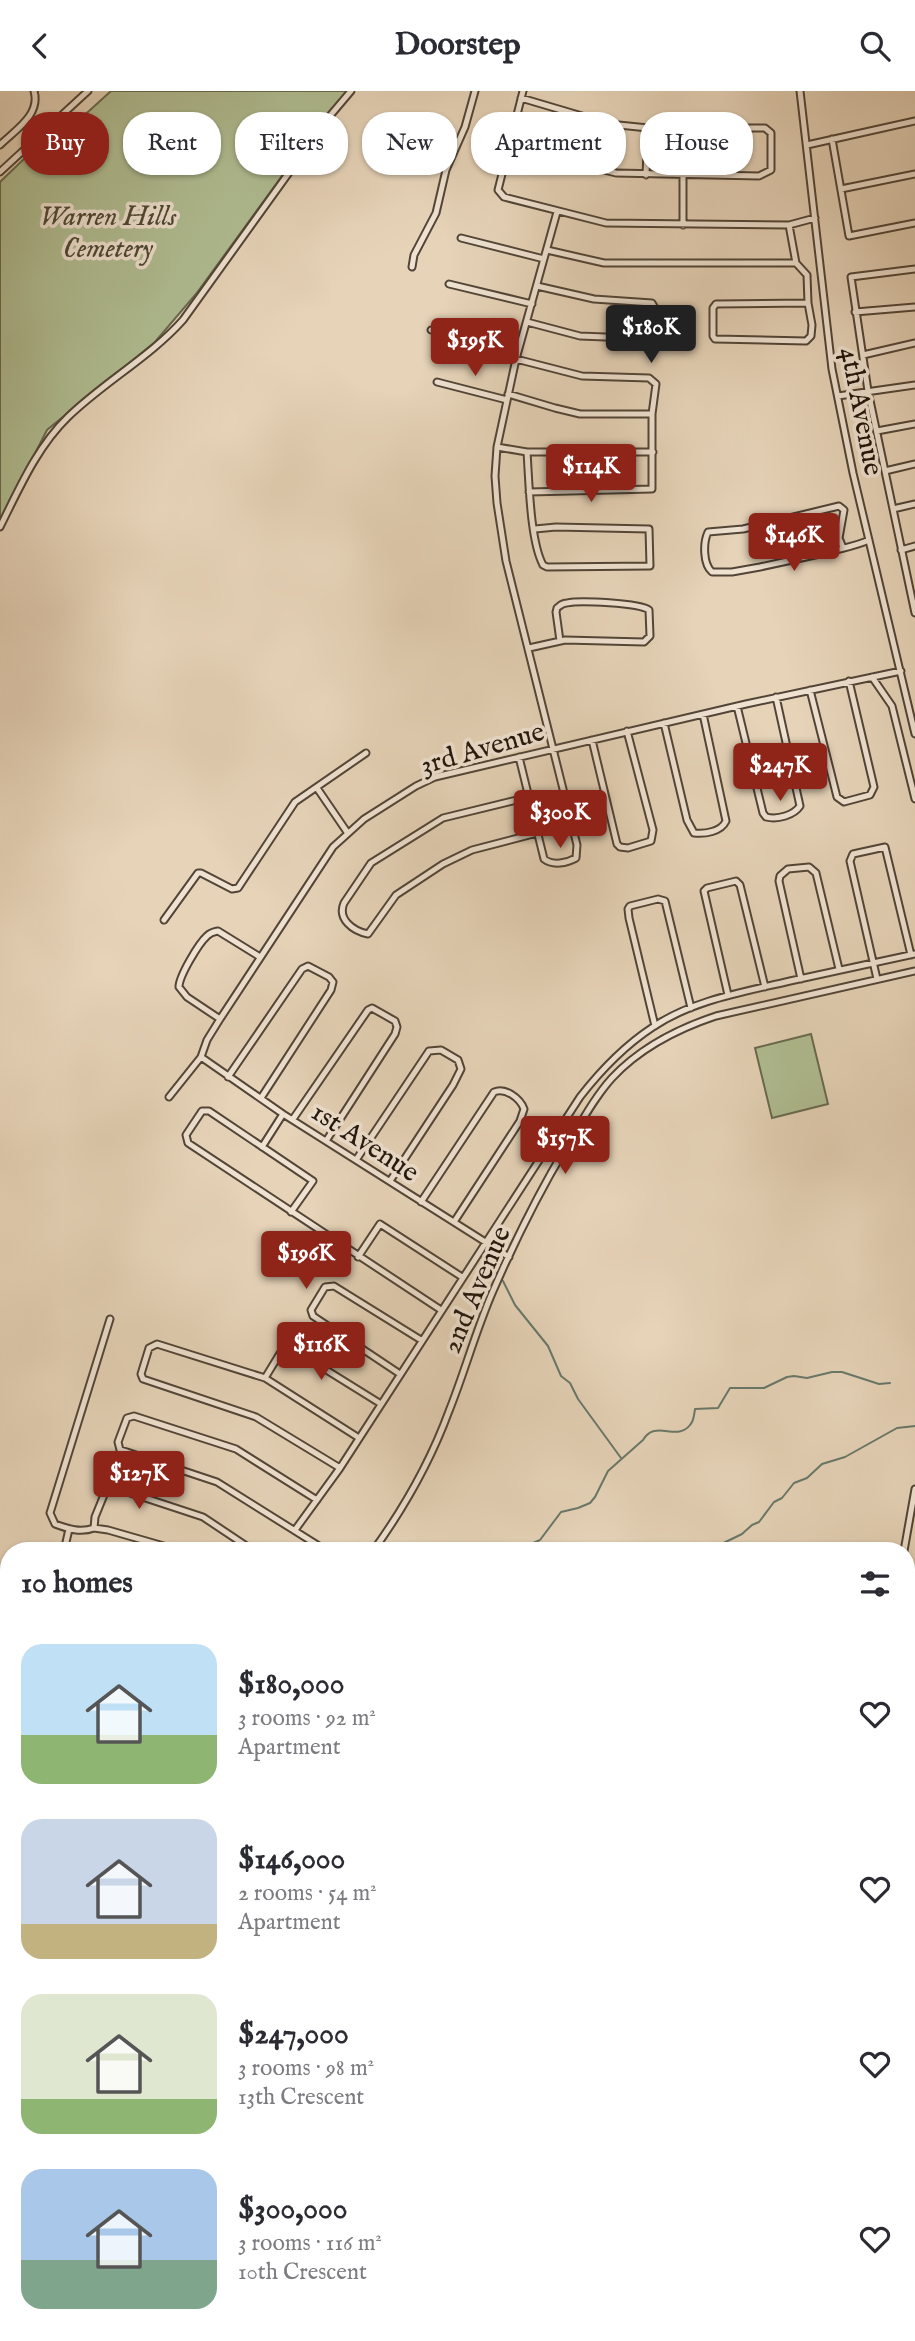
<!DOCTYPE html>
<html lang="en">
<head>
<meta charset="utf-8">
<style>
	:root { --surface:#fff; --page:#f7f7f7; --text:#2b2b33; --muted:#7c7c81; --accent:#8f2418 }
	body { margin:0; font-family:"IM FELL English",serif; background:var(--page); color:var(--text); height:100vh; display:flex; flex-direction:column; font-size:26px; white-space:nowrap }
	* { box-sizing:border-box; margin:0 }
	p { font-size:23px; color:var(--muted) }
	.icon { flex:none; width:38px; height:38px; fill:none; stroke:currentColor; stroke-width:2; stroke-linecap:round; stroke-linejoin:round }
	.map { position:relative; flex:1; overflow:hidden }
	.details { position:absolute; left:0px; top:1451px; width:915px; height:800px; display:flex; flex-direction:column; background:var(--surface); border-radius:28px 28px 0 0; box-shadow:0 2px 5px #0004 }
	.details>* { flex:none }
	.banner { position:absolute; left:21px; top:21px; width:873px; height:63px; display:flex; gap:14px }
	.price { position:absolute; translate:-50% -60px; padding:0 16px; border-radius:7px; background:var(--accent); color:#fff; font-size:23px; line-height:46px; filter:drop-shadow(0 2px 4px #0008) }
	.price::after { content:''; position:absolute; left:50%; top:42px; width:21px; height:16px; margin-left:-10px; background:inherit; clip-path:polygon(0 0,100% 0,50% 100%) }
	.price.active { background:#222; color:#fff }
	ul { padding:0; list-style:none }
	li { display:flex; align-items:center; gap:21px; height:175px; padding:0 21px }
	li span { display:grid; place-items:center; flex:none; width:196px; height:140px; border-radius:21px; color:#555 }
	li>.icon { margin-inline-start:auto }
	span .icon { width:84px; height:84px; fill:#fffc; stroke-width:1 }
	li b { font-size:30px }
	h2 { display:flex; justify-content:space-between; align-items:center; height:84px; padding:0 21px; font-size:30px }
	.tag { padding:0 24px; border-radius:28px; background:var(--surface); box-shadow:0 2px 5px #0004; font-size:24px; line-height:63px }
	.tag.active { background:var(--accent); color:#fff }
	header { display:flex; justify-content:space-between; align-items:center; height:91px; padding:0 21px; background:var(--surface); font-size:32px; font-weight:700 }
	.map>svg:first-child { display:block }
</style>
</head>
<body>
<header><svg class="icon" aria-label="back" viewBox="0 0 24 24"><path d="M15 5l-7 7 7 7"/></svg>Doorstep<svg class="icon" aria-label="search" viewBox="0 0 24 24"><circle cx="10" cy="10" r="6"/><path d="M15 15l6 6"/></svg></header>
<div class="map">
<svg width="915" height="2250" viewBox="0 0 915 2250">
	<rect width="100%" height="100%" fill="#e6d3b8"/>
	<filter id="stains"><feTurbulence type="fractalNoise" baseFrequency=".00286" numOctaves="4"/><feColorMatrix values="0 0 0 0 .2 0 0 0 0 .09 0 0 0 0 .02 0 0 0 .5 -.17"/></filter>
	<radialGradient id="worn" r=".72"><stop offset=".6" stop-color="#630" stop-opacity="0"/><stop offset="1" stop-color="#630" stop-opacity=".3"/></radialGradient>
	<path fill="#b0be93" stroke="#686a50" stroke-width="2" d="M 111,0 L 353,0 L 312,44 L 196,203 L 155,251 L 47,339 L 0,431 L 0,91 L 28,64 L 67,40 Z
		M 811,943 L 828,1013 L 772,1027 L 755,957 Z"/>
	<g fill="none" stroke-linecap="round" stroke-linejoin="round">
		<path stroke="#68786a" stroke-width="2" d="M 503,1190 L 515,1214 L 548,1255 L 561,1285 L 570,1292 L 578,1308 L 621,1367
			M 515,1460 L 540,1449 L 561,1421 L 578,1417 L 590,1412 L 595,1406 L 608,1380 L 643,1349 C 655,1328 677,1351 690,1334 C 694,1330 694,1324 695,1318 L 718,1317 L 730,1297 L 764,1297 L 787,1286 L 794,1285 L 807,1287 L 832,1281 L 842,1281 L 879,1293 L 890,1292
			M 707,1460 L 742,1443 L 752,1434 L 759,1431 L 774,1411 L 782,1407 L 794,1392 L 807,1387 L 822,1373 L 845,1366 L 897,1337 L 915,1335
			M 0,2170 L 9,2159
			M 624,2242 L 633,2250"/>
		<defs>
			<path id="minor" d="M 523,0 L 498,99 L 504,106 L 606,132 L 789,134 L 815,127
				M 800,0 L 832,278 L 853,382 L 915,643
				M 832,48 L 849,145 L 915,132
				M 0,54 C 15,39 41,24 34,0
				M 807,54 L 915,30
				M 510,56 L 616,82 L 759,85 L 771,79 L 771,42 L 765,37 L 648,37 L 609,33 L 521,7
				M 0,81 L 88,0
				M 646,84 L 648,37
				M 841,98 L 915,83
				M 683,134 L 683,84
				M 461,147 L 544,168
				M 547,159 L 604,172 L 796,172 L 789,134
				M 796,172 L 807,184 L 808,212 L 716,213 L 713,217 L 713,245 L 715,248 L 806,250 L 811,245 L 812,234 L 808,212
				M 412,176 L 414,164 L 436,122 L 446,79 L 465,36 L 475,0
				M 915,178 L 851,186 L 868,300 L 915,522
				M 449,193 L 532,213
				M 855,221 L 915,216
				M 527,231 L 580,245 L 655,248 L 655,217 L 652,212 L 594,208 L 537,195
				M 431,239 L 518,261
				M 863,264 L 915,252
				M 516,268 L 582,285 L 649,287 L 656,293 L 652,323 L 652,398 L 529,401
				M 437,291 L 507,309
				M 508,303 L 555,317 L 580,323 L 652,323
				M 838,305 L 915,294
				M 877,340 L 915,333
				M 497,356 L 527,361 L 653,361
				M 527,361 C 529,389 530,450 543,474 L 547,476 L 650,475 L 649,438 L 556,436 L 535,438
				M 885,380 L 915,373
				M 893,418 L 915,413
				M 0,436 C 19,398 37,356 68,326 C 104,291 150,266 183,229 L 329,26 L 351,0
				M 843,457 L 839,447 L 844,419 L 839,415 L 743,438 L 708,441 C 703,452 703,473 712,481 L 732,481 L 760,476 L 829,461 C 842,457 856,455 869,449
				M 901,459 L 915,455
				M 529,557 L 565,549 L 644,551 L 650,545 L 649,519 C 640,512 579,509 567,512 C 562,512 561,514 557,517 L 556,521 L 560,550
				M 872,586 L 892,615 L 915,708
				M 810,599 L 837,706 L 844,711 L 870,704 L 874,696 L 849,590
				M 737,615 L 763,722 L 766,726 C 778,729 794,724 800,715 L 776,606
				M 664,632 L 687,729 L 694,742 C 705,743 721,741 726,730 L 703,623
				M 592,649 L 617,753 L 620,756 L 628,757 L 651,750 L 653,739 L 627,640
				M 519,666 L 544,768 C 553,775 567,772 576,767 L 577,754 L 506,470 L 497,412 L 495,385 L 497,356 L 516,268 L 557,121
				M 317,697 L 347,741
				M 529,706 L 443,727 L 371,772 L 344,812 C 337,828 353,840 368,843 L 396,804 L 443,773 L 472,759 L 537,742
				M 164,829 L 198,782 L 201,782 L 232,798 L 238,797 L 295,711 L 366,662
				M 801,888 L 779,790 L 780,785 L 788,778 L 809,776 L 816,782 L 839,878
				M 877,888 L 850,770 L 853,763 L 885,756 L 911,864
				M 728,904 L 704,800 L 707,797 L 736,790 L 740,794 L 765,896
				M 220,928 L 187,906 L 179,896 C 179,885 199,852 207,845 C 211,841 213,841 218,840 L 260,866
				M 655,935 L 629,827 L 628,818 L 630,815 L 658,808 L 665,810 L 691,917
				M 201,966 L 283,1023 L 509,1166
				M 228,986 L 302,878 L 308,875 L 329,886 L 333,891 L 331,899 L 261,1007
				M 169,1006 L 201,966 L 207,949 L 220,928 L 333,756 L 364,728 L 416,695 L 435,686 L 746,613 L 901,580
				M 293,1028 L 368,919 L 372,917 L 395,930 L 397,936 L 395,943 L 326,1050
				M 262,1056 L 283,1023
				M 356,1069 L 429,960 L 441,959 L 458,969 L 461,978 L 453,994 L 390,1090
				M 421,1111 L 494,1001 C 505,996 520,1007 524,1018 L 520,1030 L 454,1131
				M 291,1121 L 313,1090 L 209,1020 L 202,1020 L 186,1044 L 188,1052 L 441,1219
				M 358,1166 L 380,1133 L 462,1186
				M 400,1283 L 313,1225 L 311,1219 L 325,1196 L 334,1195 L 421,1249
				M 265,1287 L 282,1259 L 291,1257 L 381,1313
				M 340,1377 L 256,1326 L 143,1288 L 141,1283 L 149,1257 L 157,1253 L 265,1287 L 359,1347
				M 317,1409 L 236,1358 L 134,1325 L 127,1327 L 118,1351 L 120,1359 L 127,1361 L 217,1391 L 327,1460
				M 94,1437 C 81,1442 68,1438 55,1433 L 50,1422 L 110,1228
				M 295,1439 L 340,1377 L 580,1006 C 601,979 624,955 653,936 C 693,909 744,901 790,890 C 831,881 873,872 915,863
				M 64,1460 L 69,1438
				M 181,1460 L 108,1439 L 94,1437 L 95,1426 L 106,1399 L 112,1396 L 203,1426 L 254,1460
				M 373,1460 C 404,1417 431,1369 449,1320 C 465,1280 476,1239 493,1200 C 514,1152 538,1103 565,1058 C 580,1034 593,1008 612,987 C 640,957 677,938 716,925 L 915,880
				M 904,1460 L 915,1398
				M 906,1704 L 915,1740
				M 906,1916 L 915,1932
				M 0,1936 L 9,1929
				M 906,1970 L 915,1965
				M 0,2016 L 9,2009
				M 906,2021 L 915,2016
				M 906,2038 L 915,2035
				M 906,2076 L 915,2074
				M 906,2119 L 915,2116
				M 906,2161 L 915,2158
				M 906,2179 L 915,2204
				M 213,2242 L 293,2250
				M 823,2242 L 833,2250
				M 885,2242 L 894,2250
				M 65,2250 L 81,2242
				M 88,2250 L 89,2242
				M 129,2250 L 130,2242
				M 333,2250 L 334,2242
				M 374,2250 L 374,2242
				M 414,2250 L 415,2242
				M 455,2250 L 456,2242
				M 521,2250 L 532,2242
				M 746,2250 L 753,2242
				M 800,2250 L 808,2242
				M 876,2250 L 883,2242
				M 913,2250 L 915,2248"/>
		</defs>
		<use href="#minor" stroke="#524537" stroke-width="9"/>
		<use href="#minor" stroke="#efe2d1" stroke-width="5"/>
	</g>
	<g text-anchor="middle" stroke-width="7" stroke-linejoin="round" paint-order="stroke">
		<g font-size="28" font-style="italic" fill="#4c4834" stroke="#efe2d1">
			<text x="108" y="134">Warren Hills<tspan x="108" dy="32">Cemetery</tspan></text>
		</g>
		<g font-size="28" fill="#21160c" stroke="#efe2d1">
			<text transform="translate(863 320) rotate(79)" y="10">4th Avenue</text>
			<text transform="translate(482 656) rotate(-16)" y="10">3rd Avenue</text>
			<text transform="translate(366 1050) rotate(33)" y="10">1st Avenue</text>
			<text transform="translate(475 1198) rotate(-67)" y="10">2nd Avenue</text>
		</g>
	</g>
	<rect width="100%" height="100%" filter="url(#stains)"/>
	<rect width="100%" height="100%" fill="url(#worn)"/>
</svg>
<b class="price active" style="left:651px;top:274px">$180K</b>
<b class="price" style="left:475px;top:287px">$195K</b>
<b class="price" style="left:591px;top:413px">$114K</b>
<b class="price" style="left:794px;top:482px">$146K</b>
<b class="price" style="left:780px;top:712px">$247K</b>
<b class="price" style="left:560px;top:759px">$300K</b>
<b class="price" style="left:565px;top:1085px">$157K</b>
<b class="price" style="left:306px;top:1200px">$196K</b>
<b class="price" style="left:321px;top:1291px">$116K</b>
<b class="price" style="left:139px;top:1420px">$127K</b>
<div class="banner">
<a class="tag active">Buy</a>
<a class="tag">Rent</a>
<a class="tag">Filters</a>
<a class="tag">New</a>
<a class="tag">Apartment</a>
<a class="tag">House</a>
</div>
<section class="details">
<h2>10 homes<svg class="icon" aria-label="filters" viewBox="0 0 24 24"><path d="M4 7h16M4 17h16"/><circle cx="9" cy="7" r="2"/><circle cx="15" cy="17" r="2"/></svg></h2>
<ul>
<li><span style="background:linear-gradient(#bfe0f5 65%,#8fb573 0)"><svg class="icon" aria-label="home" viewBox="0 0 24 24"><path d="M3 11l9-7 9 7M6 9v11h12V9"/></svg></span><div><b>$180,000</b><p>3 rooms · 92 m²</p><p>Apartment</p></div><svg class="icon" aria-label="heart" viewBox="0 0 24 24"><path d="M12 20l-8-8c-3-5 5-10 8-4 3-6 11-1 8 4z"/></svg></li>
<li><span style="background:linear-gradient(#c9d6e8 75%,#c2b280 0)"><svg class="icon" aria-label="home" viewBox="0 0 24 24"><path d="M3 11l9-7 9 7M6 9v11h12V9"/></svg></span><div><b>$146,000</b><p>2 rooms · 54 m²</p><p>Apartment</p></div><svg class="icon" aria-label="heart" viewBox="0 0 24 24"><path d="M12 20l-8-8c-3-5 5-10 8-4 3-6 11-1 8 4z"/></svg></li>
<li><span style="background:linear-gradient(#dfe7d0 75%,#8fb573 0)"><svg class="icon" aria-label="home" viewBox="0 0 24 24"><path d="M3 11l9-7 9 7M6 9v11h12V9"/></svg></span><div><b>$247,000</b><p>3 rooms · 98 m²</p><p>13th Crescent</p></div><svg class="icon" aria-label="heart" viewBox="0 0 24 24"><path d="M12 20l-8-8c-3-5 5-10 8-4 3-6 11-1 8 4z"/></svg></li>
<li><span style="background:linear-gradient(#a9c7e8 65%,#7fa58c 0)"><svg class="icon" aria-label="home" viewBox="0 0 24 24"><path d="M3 11l9-7 9 7M6 9v11h12V9"/></svg></span><div><b>$300,000</b><p>3 rooms · 116 m²</p><p>10th Crescent</p></div><svg class="icon" aria-label="heart" viewBox="0 0 24 24"><path d="M12 20l-8-8c-3-5 5-10 8-4 3-6 11-1 8 4z"/></svg></li>
</ul>
</section>
</div>
</body>
</html>
